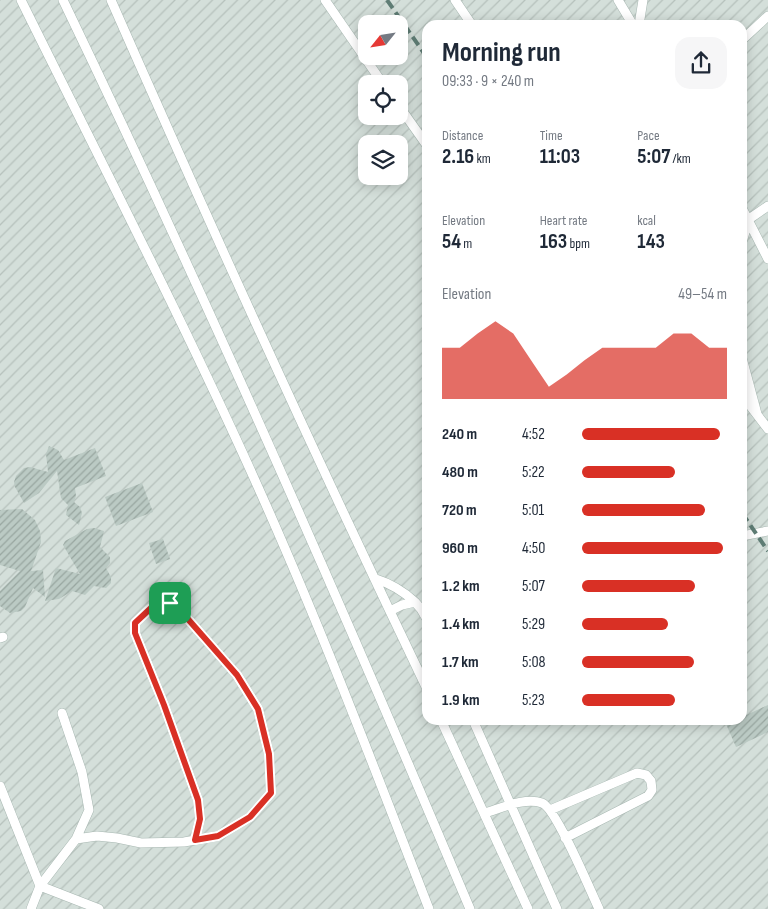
<!DOCTYPE html>
<meta charset="utf-8">
<style>
:root{--surface:#fff;--page:#f6f6f7;--text:#1f2937;--muted:#747a83;--accent:#d93025}
body{margin:0;font-family:"Sofia Sans Condensed",sans-serif;background:var(--page);color:var(--text);height:100vh;display:flex;flex-direction:column;font-size:19px;white-space:nowrap}
*{box-sizing:border-box;margin:0}
p{font-size:16px;color:var(--muted)}
.icon{flex:none;width:28px;height:28px;fill:none;stroke:currentColor;stroke-width:2;stroke-linecap:round;stroke-linejoin:round}
.map{position:relative;flex:1;overflow:hidden}
.sheet{position:absolute;left:422px;top:20px;width:325px;height:705px;display:flex;flex-direction:column;background:var(--surface);border-radius:15px;box-shadow:0 2px 12px #0003}
.sheet>*{flex:none}
.needle{width:32px;rotate:240deg}
.controls{position:absolute;left:358px;top:15px;display:grid;gap:10px}
.controls a{display:grid;place-items:center;width:50px;height:50px;border-radius:10px;background:var(--surface);box-shadow:0 2px 12px #0003;font-size:25px}
.pin{position:absolute;display:grid;place-items:center;width:42px;height:42px;color:#fff;margin:-21px;border-radius:10px;box-shadow:0 2px 8px #0006}
.round{display:grid;place-items:center;flex:none;width:52px;height:52px;border-radius:15px;background:var(--page)}
.headline{display:flex;align-items:center;justify-content:space-between;height:85px;padding:0 20px}
h1{font-size:28px;font-weight:700;line-height:38px}
.figures{display:grid;grid-template-columns:repeat(3,1fr);gap:8px;height:85px;padding:5px 20px}
.figures div{display:grid;align-content:center}
.figures b{font-size:21px;font-weight:700}
.figures small{font-size:14px;font-weight:400}
.figures p{font-size:14px}
.chart{height:140px;padding:10px 20px}
.chart p{display:flex;justify-content:space-between}
.chart svg{width:100%;height:90px;margin-top:5px;fill:var(--accent);opacity:.7}
ul{padding:0 20px;list-style:none;font-size:16px}
li{display:grid;grid-template-columns:80px 60px 1fr;align-items:center;height:38px}
li i{height:12px;border-radius:6px;background:var(--accent)}
.map>svg:first-child{display:block}
.industrial{fill:url(#industrial-furrows);fill-rule:evenodd}
.building{fill:url(#building-hatch)}
.lines{fill:none;stroke-linecap:round;stroke-linejoin:round}
.lane-casing{stroke:#a8b8b2;stroke-width:10}
.lane{stroke:#fff;stroke-width:9}
.rail{stroke:#5f7d75;stroke-width:4;stroke-dasharray:10 5;stroke-linecap:butt}
.route-casing{stroke:#fff;stroke-width:10}
.route{stroke:#d93025;stroke-width:6}
</style>
<div class="map">
<svg width="768" height="909" viewBox="0 0 768 909">
<defs>
<pattern id="industrial-furrows" width="10" height="10" patternUnits="userSpaceOnUse" patternTransform="scale(1.25)"><rect width="10" height="10" fill="#d4dfda"/><path d="M-1 1l2-2M0 10L10 0M9 11l2-2" fill="none" stroke="#b6c1bc"/></pattern>
<pattern id="building-hatch" width="6" height="6" patternUnits="userSpaceOnUse" patternTransform="scale(1.25)"><rect width="6" height="6" fill="#bbcac4"/><path d="M-1 1l2-2M0 6l6-6M5 7l2-2" fill="none" stroke="#98a6a0"/></pattern>
</defs>
<rect width="100%" height="100%" fill="#e6efeb"/>
<path class="industrial" d="M 0,0 L 768,0 L 768,909 L 0,909 ZM 366,24 L 399,24 L 399,56 L 366,56 ZM 428,25 L 742,25 L 742,720 L 428,720 ZM 366,84 L 399,84 L 399,116 L 366,116 ZM 366,144 L 399,144 L 399,176 L 366,176 Z"/>
<path class="building" d="M 49,446 L 58,450 L 64,460 L 95,448 L 106,476 L 75,488 L 76,496 L 74,502 L 80,507 L 82,513 L 79,525 L 66,515 L 68,505 L 61,498 L 57,471 L 39,493 L 24,503 L 15,487 L 14,482 L 16,476 L 24,468 L 30,467 L 48,472 L 46,454 Z
M 142,483 L 153,512 L 116,526 L 105,497 Z
M 22,509 L 35,520 L 40,531 L 41,542 L 31,571 L 43,570 L 45,597 L 33,588 L 25,607 L 21,611 L 10,613 L 0,606 L 0,591 L 20,571 L 0,565 L 0,510 Z
M 94,528 L 104,531 L 100,547 L 110,557 L 110,563 L 106,568 L 111,577 L 111,583 L 106,588 L 94,586 L 85,595 L 72,591 L 59,599 L 45,601 L 56,568 L 80,574 L 63,545 L 65,541 L 87,529 Z
M 163,539 L 170,559 L 156,564 L 149,543 Z
M 768,705 L 768,732 L 736,747 L 726,724 L 735,720 L 742,720 L 742,717 Z"/>
<g class="lines">
<defs>
<path id="lane" d="M 21,0 C 101,162 184,322 258,487 C 320,625 374,767 429,909
M 63,0 C 207,299 341,603 470,909
M 111,0 C 213,232 318,462 428,691
M 325,0 L 383,84
M 455,0 L 472,25
M 618,0 L 633,25
M 639,25 L 643,0
M 742,40 L 768,16
M 399,106 L 428,147
M 742,208 L 768,259
M 742,242 L 749,219 L 768,206
M 742,358 L 757,414
M 742,395 L 768,429
M 742,536 L 768,531
M 376,579 C 392,584 403,591 415,602
M 390,611 L 402,605 L 415,602 L 421,609 L 428,621
M 0,638 L 3,637
M 62,713 L 82,772 L 89,810 L 76,839 L 40,886 L 99,909
M 441,720 L 528,909
M 473,720 L 557,909
M 0,786 L 40,886 L 31,909
M 550,810 L 637,773 L 646,775 L 651,781 L 652,790 L 648,796 L 565,838
M 485,813 C 502,808 525,797 542,803 C 556,808 591,892 599,909
M 76,839 L 97,836 L 117,838 L 141,843 L 184,842 L 218,836 L 250,817 L 271,793 L 269,754 L 258,709 L 237,675 L 187,618 L 170,603 L 151,608 L 135,623 L 135,633 L 164,705 L 198,800 L 200,819 L 195,840"/>
</defs>
<use href="#lane" class="lane-casing"/>
<use href="#lane" class="lane"/>
<path class="rail" d="M 387,0 L 428,59
M 742,513 L 768,551"/>
</g>
<g class="lines">
<defs>
<path id="route" d="M 170,603 L 187,618 L 237,675 L 258,709 L 269,754 L 271,793 L 250,817 L 218,836 L 195,840 L 200,819 L 198,800 L 164,705 L 135,633 L 135,623 L 151,608 Z"/>
</defs>
<use href="#route" class="route-casing"/>
<use href="#route" class="route"/>
</g>
</svg>
<div class="controls">
<a><svg class="needle" viewBox="-14 -14 28 28"><path d="M0-13l5 13h-10z" fill="#e53935"/><path d="M0 13l5-13h-10z" fill="#747a83"/></svg></a>
<a><svg class="icon" aria-label="locate" viewBox="0 0 24 24"><circle cx="12" cy="12" r="6"/><path d="M12 2v4M12 18v4M2 12h4M18 12h4"/></svg></a>
<a><svg class="icon" aria-label="layers" viewBox="0 0 24 24"><path d="M12 4l9 5-9 5-9-5zM3 14l9 5 9-5"/></svg></a>
</div>
<div class="pin" style="left:170px;top:603px;background:#1e9e55"><svg class="icon" aria-label="arrive" viewBox="0 0 24 24"><path d="M6 21V4h12l-3 4 3 4H6"/></svg></div>
<section class="sheet">
<div class="headline"><div><h1>Morning run</h1><p>09:33 · 9 × 240 m</p></div><a class="round"><svg class="icon" aria-label="share" viewBox="0 0 24 24"><path d="M12 15V3M7 8l5-5 5 5M5 13v7h14v-7"/></svg></a></div>
<div class="figures">
<div><p>Distance</p><b>2.16<small> km</small></b></div>
<div><p>Time</p><b>11:03</b></div>
<div><p>Pace</p><b>5:07<small> /km</small></b></div>
</div>
<div class="figures">
<div><p>Elevation</p><b>54<small> m</small></b></div>
<div><p>Heart rate</p><b>163<small> bpm</small></b></div>
<div><p>kcal</p><b>143</b></div>
</div>
<div class="chart"><p><span>Elevation</span>49–54 m</p>
<svg viewBox="0 0 160 44" preserveAspectRatio="none"><path d="M0 44V19L10 19L20 12L30 6L40 12L50 25L60 38L70 32L80 25L90 19L100 19L110 19L120 19L130 12L140 12L150 19L160 19V44z"/></svg>
</div>
<ul>
<li><b>240 m</b>4:52<i style="width:95%"></i></li>
<li><b>480 m</b>5:22<i style="width:64%"></i></li>
<li><b>720 m</b>5:01<i style="width:85%"></i></li>
<li><b>960 m</b>4:50<i style="width:97%"></i></li>
<li><b>1.2 km</b>5:07<i style="width:78%"></i></li>
<li><b>1.4 km</b>5:29<i style="width:59%"></i></li>
<li><b>1.7 km</b>5:08<i style="width:77%"></i></li>
<li><b>1.9 km</b>5:23<i style="width:64%"></i></li>
</ul>
</section>
</div>
